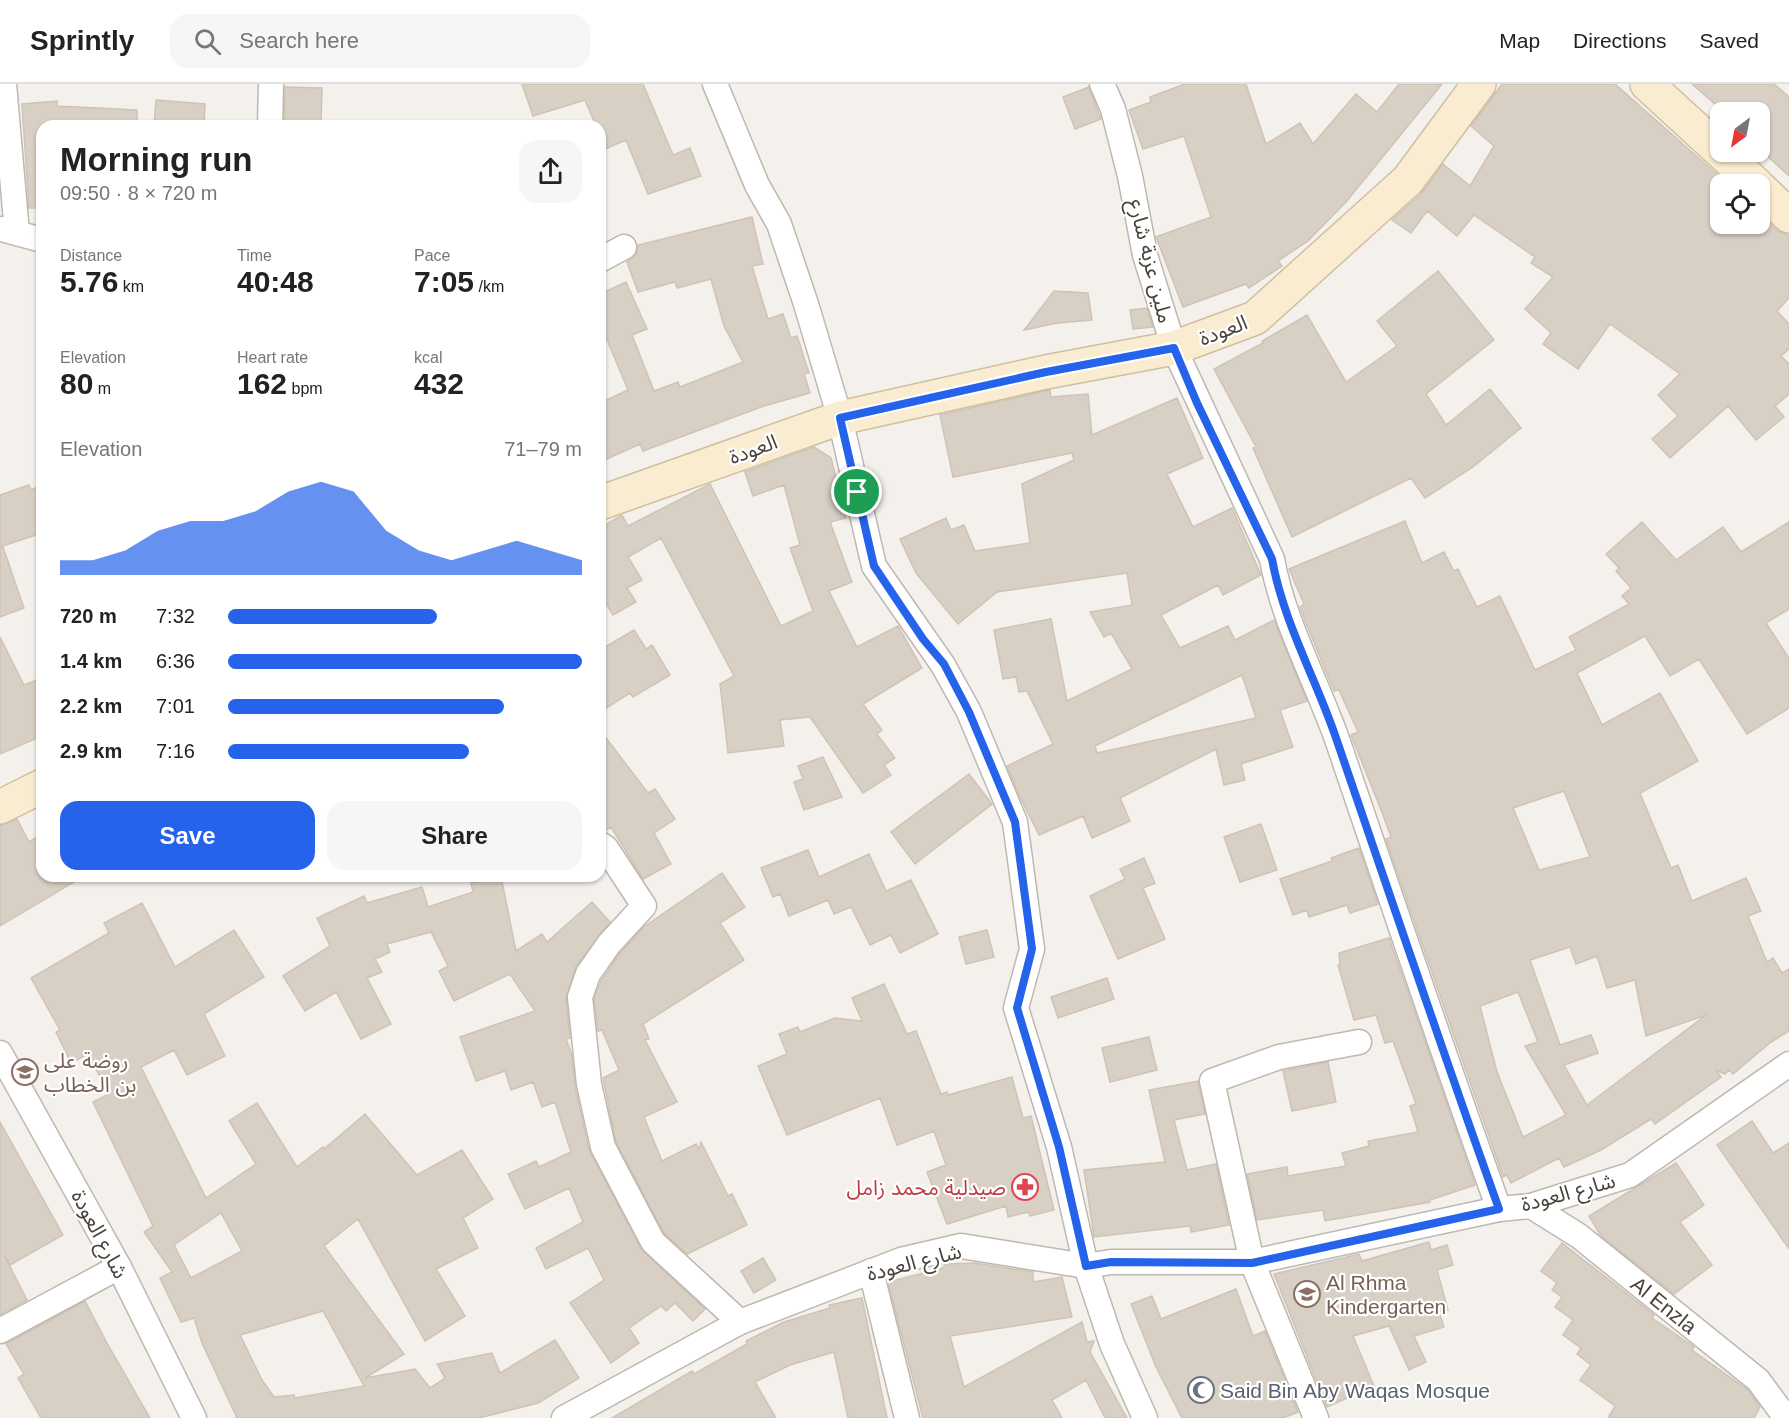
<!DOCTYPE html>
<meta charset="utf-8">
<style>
:root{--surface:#fff;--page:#f6f6f6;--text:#222;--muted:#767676;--line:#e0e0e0;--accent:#2563eb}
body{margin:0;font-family:Helvetica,"Noto Sans Arabic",sans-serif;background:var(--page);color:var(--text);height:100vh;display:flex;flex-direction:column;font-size:22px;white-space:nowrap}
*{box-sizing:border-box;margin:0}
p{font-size:20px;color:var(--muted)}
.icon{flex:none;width:33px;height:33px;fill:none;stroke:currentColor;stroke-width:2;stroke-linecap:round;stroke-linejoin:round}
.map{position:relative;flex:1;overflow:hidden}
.panel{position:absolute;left:36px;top:36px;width:570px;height:762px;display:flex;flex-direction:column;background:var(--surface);border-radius:18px;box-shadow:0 2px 4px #0004}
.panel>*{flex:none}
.needle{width:39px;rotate:212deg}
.buttons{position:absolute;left:1710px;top:18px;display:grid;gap:12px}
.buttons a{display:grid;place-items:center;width:60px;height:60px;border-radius:12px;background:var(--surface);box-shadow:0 2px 4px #0004;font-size:30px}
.pin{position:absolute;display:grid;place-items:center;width:51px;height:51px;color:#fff;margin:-26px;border:3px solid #fff;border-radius:50%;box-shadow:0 2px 6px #0007}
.round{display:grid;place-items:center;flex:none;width:63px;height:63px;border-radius:18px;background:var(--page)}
.overview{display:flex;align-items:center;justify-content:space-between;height:102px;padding:0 24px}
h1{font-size:33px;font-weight:700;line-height:45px}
.figures{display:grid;grid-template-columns:repeat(3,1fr);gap:9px;height:102px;padding:6px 24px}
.figures div{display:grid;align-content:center}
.figures b{font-size:30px;font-weight:700}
.figures small{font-size:16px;font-weight:400}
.figures p{font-size:16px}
.chart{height:168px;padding:12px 24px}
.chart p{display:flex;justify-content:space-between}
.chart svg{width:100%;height:108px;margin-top:6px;fill:var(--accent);opacity:.7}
.cta{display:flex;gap:12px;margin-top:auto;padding:12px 24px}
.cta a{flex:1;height:69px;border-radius:18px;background:var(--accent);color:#fff;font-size:24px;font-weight:700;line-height:69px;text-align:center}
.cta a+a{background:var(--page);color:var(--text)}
ul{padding:0 24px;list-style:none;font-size:20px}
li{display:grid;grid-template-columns:96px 72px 1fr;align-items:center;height:45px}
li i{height:15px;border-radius:8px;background:var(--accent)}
header{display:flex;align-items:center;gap:36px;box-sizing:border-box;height:84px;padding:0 30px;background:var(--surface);border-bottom:2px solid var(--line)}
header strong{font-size:28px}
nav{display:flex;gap:33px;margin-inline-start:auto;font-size:21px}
.search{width:420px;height:54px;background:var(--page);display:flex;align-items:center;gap:15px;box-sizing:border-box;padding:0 21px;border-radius:18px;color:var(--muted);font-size:22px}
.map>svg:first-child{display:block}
.building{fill:#d8cfc5;stroke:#cfc3b6;stroke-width:1.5;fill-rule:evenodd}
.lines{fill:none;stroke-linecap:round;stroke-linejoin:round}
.minor-casing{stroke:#bfb8af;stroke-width:27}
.secondary-casing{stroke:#cfbfa0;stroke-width:36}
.minor{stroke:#fff;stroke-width:24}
.secondary{stroke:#faecd1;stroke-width:33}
.route-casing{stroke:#fff;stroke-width:12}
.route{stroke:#2563eb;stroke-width:8}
.labels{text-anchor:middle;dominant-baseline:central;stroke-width:4.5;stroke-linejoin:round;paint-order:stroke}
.street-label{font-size:21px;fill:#48423a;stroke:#fff}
.education-label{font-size:21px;fill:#785e54;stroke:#fff;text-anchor:start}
.health-label{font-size:21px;fill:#be3a42;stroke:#fff;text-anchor:end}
.worship-label{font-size:21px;fill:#5b616d;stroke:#fff;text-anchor:start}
</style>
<header>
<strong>Sprintly</strong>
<div class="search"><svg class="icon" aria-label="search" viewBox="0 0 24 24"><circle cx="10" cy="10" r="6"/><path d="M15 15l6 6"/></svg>Search here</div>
<nav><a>Map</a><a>Directions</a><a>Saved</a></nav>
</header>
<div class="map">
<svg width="1789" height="1334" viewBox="0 0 1789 1334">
<rect width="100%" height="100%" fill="#f4f1ec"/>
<path class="building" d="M 522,0 L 643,0 L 673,71 L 690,64 L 701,92 L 648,110 L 626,56 L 605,65 L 600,52 L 600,42 L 596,42 L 585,16 L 533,32 Z
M 1185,0 L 1246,0 L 1266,60 L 1300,39 L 1313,60 L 1356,10 L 1377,28 L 1399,0 L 1442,0 L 1346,118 L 1308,157 L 1278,177 L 1282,182 L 1249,204 L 1246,200 L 1183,223 L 1156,153 L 1211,133 L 1184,52 L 1143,65 L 1129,26 L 1151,18 L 1150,13 Z
M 1502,0 L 1615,0 L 1728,100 L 1720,100 L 1720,140 L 1760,140 L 1760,130 L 1776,146 L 1789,152 L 1789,214 L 1777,227 L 1789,240 L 1789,265 L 1781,272 L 1789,280 L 1789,310 L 1775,322 L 1784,333 L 1756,356 L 1728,322 L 1670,374 L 1652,355 L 1678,332 L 1658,311 L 1680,290 L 1610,240 L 1578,285 L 1543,260 L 1551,249 L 1525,225 L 1553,193 L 1531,179 L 1535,173 L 1474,131 L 1457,152 L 1427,127 L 1411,149 L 1392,136 L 1421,110 L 1443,80 L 1470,102 L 1494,62 L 1471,42 Z
M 1692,0 L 1774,0 L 1789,13 L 1789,92 L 1760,65 L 1760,28 L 1724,28 Z
M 285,3 L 322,4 L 321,42 L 284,42 Z
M 1089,3 L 1101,35 L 1075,45 L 1063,13 Z
M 156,16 L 205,20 L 204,42 L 154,42 Z
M 57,17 L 57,22 L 137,26 L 137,42 L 42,42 L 42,124 L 29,124 L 22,20 Z
M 752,133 L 763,180 L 752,182 L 768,235 L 783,230 L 791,254 L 797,252 L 809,289 L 804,290 L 810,309 L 764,322 L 643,367 L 640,360 L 600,378 L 600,319 L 628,306 L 600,239 L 600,210 L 626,198 L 647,245 L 632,251 L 654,307 L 678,298 L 680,303 L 743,278 L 724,242 L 711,195 L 677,204 L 675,198 L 638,208 L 627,178 L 636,171 L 638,161 Z
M 1438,187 L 1494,256 L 1426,310 L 1446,341 L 1490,305 L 1521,344 L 1473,383 L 1425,414 L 1411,394 L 1292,453 L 1253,364 L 1256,363 L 1214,285 L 1263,259 L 1262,257 L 1307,231 L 1346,298 L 1397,262 L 1377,237 Z
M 1054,207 L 1088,209 L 1092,236 L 1057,239 L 1024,246 Z
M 1147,224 L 1153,243 L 1133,245 L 1130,226 Z
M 1050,306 L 1051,313 L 1088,310 L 1092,351 L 1177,314 L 1203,374 L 1167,390 L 1171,398 L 1193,443 L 1232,424 L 1261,491 L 1223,511 L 1218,501 L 1161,531 L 1180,564 L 1228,542 L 1235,556 L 1274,536 L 1307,617 L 1280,626 L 1293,663 L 1241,680 L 1245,696 L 1224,701 L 1216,665 L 1120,714 L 1130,737 L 1092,754 L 1083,732 L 1039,751 L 1019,711 L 1007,682 L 1053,660 L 1027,607 L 1019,608 L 1016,593 L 1003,595 L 994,546 L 1051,535 L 1067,617 L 1132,585 L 1111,549 L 1104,553 L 1090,528 L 1132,521 L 1127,489 L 997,508 L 958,540 L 916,489 L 900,455 L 946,434 L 951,446 L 964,441 L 975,467 L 1030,459 L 1022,400 L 1074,376 L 1072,369 L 953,393 L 940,331 ZM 1242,591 L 1256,634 L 1097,669 L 1095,662 Z
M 814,363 L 831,374 L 846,434 L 830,438 L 852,498 L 829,507 L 857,563 L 898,542 L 922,584 L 863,620 L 882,646 L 877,650 L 895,674 L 884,681 L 891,691 L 863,709 L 810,633 L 780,636 L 784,662 L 728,669 L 720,600 L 734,592 L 661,454 L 628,473 L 642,496 L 627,504 L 636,518 L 613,531 L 600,509 L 600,444 L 622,431 L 628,442 L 710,400 L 781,542 L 813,527 L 790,464 L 800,461 L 784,401 L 753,412 L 745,388 Z
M 29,401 L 31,406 L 42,401 L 42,449 L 0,463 L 0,411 Z
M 1405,437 L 1422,479 L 1444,468 L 1454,487 L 1458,485 L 1477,523 L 1500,512 L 1535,586 L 1576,566 L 1569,553 L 1629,520 L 1622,512 L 1631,504 L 1616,487 L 1619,484 L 1606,470 L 1642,438 L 1676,476 L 1723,443 L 1741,468 L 1789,438 L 1789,525 L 1766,539 L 1789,574 L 1789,624 L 1747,650 L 1699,575 L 1670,592 L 1645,552 L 1577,589 L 1602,641 L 1660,609 L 1698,677 L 1640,709 L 1671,784 L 1678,781 L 1692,817 L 1746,794 L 1761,827 L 1748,832 L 1767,878 L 1773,874 L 1782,889 L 1789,885 L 1789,947 L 1771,958 L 1733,990 L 1729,986 L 1725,990 L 1716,986 L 1721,993 L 1655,1040 L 1651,1035 L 1601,1066 L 1564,1083 L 1559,1074 L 1511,1099 L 1507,1091 L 1503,1093 L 1417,845 L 1386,755 L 1391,753 L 1383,731 L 1351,651 L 1358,648 L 1339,606 L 1334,607 L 1306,539 L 1300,523 L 1304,520 L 1289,485 ZM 1564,707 L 1590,773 L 1539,786 L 1513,724 ZM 1570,863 L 1576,880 L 1597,872 L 1607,904 L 1635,896 L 1646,952 L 1706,931 L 1587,1021 L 1564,981 L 1598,969 L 1591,951 L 1560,961 L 1530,876 ZM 1518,908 L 1538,958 L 1525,962 L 1566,1031 L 1523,1053 L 1497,988 L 1480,922 Z
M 3,463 L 24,524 L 0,533 L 0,464 Z
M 634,546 L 646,565 L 652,561 L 670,591 L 633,613 L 630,609 L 600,628 L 600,566 Z
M 0,553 L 24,601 L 42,594 L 42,652 L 0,670 Z
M 600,646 L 648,709 L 655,705 L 675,735 L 654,749 L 671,780 L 643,795 L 611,743 L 605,747 L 600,746 Z
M 823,673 L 842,713 L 804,726 L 794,698 L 803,695 L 798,682 Z
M 969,690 L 992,720 L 915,780 L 891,748 Z
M 17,735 L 29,758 L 42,750 L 42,792 L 84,792 L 0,842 L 0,742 Z
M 1261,740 L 1277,786 L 1240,798 L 1224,753 Z
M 1359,764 L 1378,820 L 1350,829 L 1347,821 L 1309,833 L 1307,826 L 1293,831 L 1280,795 L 1332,777 L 1331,774 Z
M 808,766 L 819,793 L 869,770 L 886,807 L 911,796 L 938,850 L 900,869 L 891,851 L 870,861 L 851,823 L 834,830 L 828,816 L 789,832 L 780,810 L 773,813 L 761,784 Z
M 1144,774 L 1155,799 L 1143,804 L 1165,855 L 1118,875 L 1090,812 L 1125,795 L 1120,785 Z
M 722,789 L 745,823 L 720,839 L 744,876 L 643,940 L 649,955 L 645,956 L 677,1018 L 644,1033 L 662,1077 L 696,1060 L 699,1065 L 701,1058 L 728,1112 L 732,1110 L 747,1141 L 687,1170 L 664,1149 L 616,1058 L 603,994 L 619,986 L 602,946 L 598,947 L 594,915 L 601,897 L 620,869 L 645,842 Z
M 495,792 L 501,792 L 516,867 L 542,850 L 547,858 L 592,818 L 610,838 L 576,882 L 566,914 L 570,954 L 566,955 L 572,971 L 575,1003 L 589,1066 L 641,1165 L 705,1225 L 693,1237 L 675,1219 L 666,1227 L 661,1222 L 629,1244 L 639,1259 L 611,1279 L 570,1219 L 604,1196 L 588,1164 L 546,1185 L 536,1164 L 583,1138 L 569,1104 L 525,1125 L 508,1090 L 536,1077 L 539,1083 L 571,1068 L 555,1018 L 542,1023 L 533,998 L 511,1006 L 505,987 L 476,997 L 460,953 L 535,927 L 510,890 L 454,917 L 439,887 L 448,882 L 431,848 L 387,860 L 390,868 L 375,875 L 382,888 L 367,894 L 391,940 L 361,955 L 336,908 L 305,927 L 283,892 L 330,862 L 317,834 L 364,812 L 367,819 L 422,803 L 428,823 L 473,808 L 471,799 Z
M 142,819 L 175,883 L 234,846 L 264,893 L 204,930 L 225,972 L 187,991 L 174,966 L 141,983 L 206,1114 L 256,1080 L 229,1037 L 257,1019 L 297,1083 L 323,1063 L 324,1065 L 365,1030 L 417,1091 L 462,1066 L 493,1115 L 463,1134 L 478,1164 L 436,1185 L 465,1232 L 425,1257 L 358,1135 L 324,1162 L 404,1270 L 365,1294 L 415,1285 L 430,1304 L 445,1294 L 437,1280 L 492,1269 L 500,1289 L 555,1256 L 579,1294 L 538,1319 L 479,1334 L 237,1334 L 202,1259 L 194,1234 L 181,1238 L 160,1194 L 172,1188 L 144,1148 L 153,1142 L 93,1018 L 109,1010 L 88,970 L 71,979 L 56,948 L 60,946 L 31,894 L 109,849 L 104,839 ZM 221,1129 L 242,1167 L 191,1194 L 174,1161 ZM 323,1227 L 364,1302 L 295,1314 L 294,1311 L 274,1313 L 262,1296 L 240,1251 Z
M 987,846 L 994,873 L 966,880 L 959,853 Z
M 1389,854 L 1475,1101 L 1430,1116 L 1430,1118 L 1325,1137 L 1323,1126 L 1257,1136 L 1247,1090 L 1287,1083 L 1288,1092 L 1346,1082 L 1342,1069 L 1369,1062 L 1368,1057 L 1418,1048 L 1410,1022 L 1416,1020 L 1393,957 L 1385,959 L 1376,931 L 1354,936 L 1338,881 L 1340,880 L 1339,869 Z
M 1107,894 L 1114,915 L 1058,934 L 1051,913 Z
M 884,900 L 907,950 L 916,947 L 941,1010 L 947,1008 L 948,1011 L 1012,993 L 1023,1034 L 1031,1032 L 1054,1126 L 1030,1132 L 1028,1128 L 1008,1133 L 1006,1122 L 947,1140 L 927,1088 L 946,1081 L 934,1047 L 897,1061 L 880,1014 L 787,1051 L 758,982 L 787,970 L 779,950 L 798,943 L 800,948 L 835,934 L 862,937 L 852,914 Z
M 1149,953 L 1157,986 L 1110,998 L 1102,964 Z
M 1328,978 L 1336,1018 L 1292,1027 L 1283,987 Z
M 1198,997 L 1205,1030 L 1174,1036 L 1187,1086 L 1216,1080 L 1229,1141 L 1191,1148 L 1190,1142 L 1094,1153 L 1084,1086 L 1165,1078 L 1149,1006 Z
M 1752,1037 L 1773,1069 L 1789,1059 L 1789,1165 L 1717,1061 Z
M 0,1038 L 63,1151 L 10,1181 L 4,1171 L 27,1216 L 0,1231 Z
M 1676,1079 L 1704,1121 L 1680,1138 L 1712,1181 L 1674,1210 L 1601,1152 L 1589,1132 Z
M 1429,1158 L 1431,1166 L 1447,1161 L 1453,1181 L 1437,1186 L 1448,1226 L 1439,1228 L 1444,1243 L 1414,1252 L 1426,1278 L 1409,1286 L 1389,1242 L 1353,1252 L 1374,1302 L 1327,1323 L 1274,1190 L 1359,1170 L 1362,1177 Z
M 1562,1159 L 1654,1231 L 1652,1234 L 1694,1263 L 1692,1266 L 1748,1306 L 1760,1323 L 1754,1334 L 1608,1334 L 1615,1322 L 1580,1296 L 1591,1281 L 1577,1270 L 1581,1264 L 1563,1251 L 1573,1236 L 1555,1223 L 1562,1213 L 1552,1206 L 1557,1199 L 1541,1187 Z
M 763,1174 L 776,1196 L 754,1209 L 741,1187 Z
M 975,1179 L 1033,1188 L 1033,1198 L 1062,1193 L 1072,1233 L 950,1252 L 964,1303 L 1082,1238 L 1087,1258 L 1094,1257 L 1090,1268 L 1127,1334 L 1105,1334 L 1086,1296 L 1052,1316 L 1062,1334 L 923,1334 L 888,1198 L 943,1184 L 945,1180 Z
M 1236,1205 L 1253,1252 L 1265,1247 L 1298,1328 L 1283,1334 L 1182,1334 L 1156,1283 L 1131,1220 L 1152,1212 L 1161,1235 Z
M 862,1214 L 887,1334 L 848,1334 L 834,1268 L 790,1281 L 755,1298 L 776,1334 L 612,1334 L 692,1287 L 694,1290 L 747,1260 L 746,1257 L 784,1238 L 830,1224 L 829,1221 Z
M 85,1217 L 107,1259 L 150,1334 L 41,1334 L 18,1294 L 24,1290 L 6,1260 Z"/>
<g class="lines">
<defs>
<g id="minor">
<path d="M 4,0 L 17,149"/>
<path d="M 715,0 L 757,101 L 779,140 L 806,220 L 840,334 L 874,482 L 943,581 L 969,628 L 1015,738 L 1032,865 L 1016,924 L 1059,1063 L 1086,1182 L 1112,1260 L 1145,1334"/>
<path d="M 1102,0 L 1113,25 L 1130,92 L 1145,171 L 1174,264 L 1272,475 C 1283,537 1317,598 1338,658 C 1391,814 1443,970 1499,1125"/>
<path d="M 270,42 L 271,0"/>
<path d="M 2,145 L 42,156"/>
<path d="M 600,176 L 624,163"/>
<path d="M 600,760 L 606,764 L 644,822 L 609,860 L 588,890 L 580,913 L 589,1000 L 603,1063 L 653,1158 L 740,1238"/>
<path d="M 0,969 L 119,1183 L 194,1334"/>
<path id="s1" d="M 1531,1122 L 1579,1152 L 1758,1296 L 1786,1334"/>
<path d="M 871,1187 L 907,1334"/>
<path d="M 0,1247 L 119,1183"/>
<path d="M 564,1334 L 740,1238 L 901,1176 L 961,1162 L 1086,1182 L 1111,1178 L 1252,1178 L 1499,1125 L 1531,1122 L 1630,1091 L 1789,980"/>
<path d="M 1316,1334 L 1252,1178 L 1212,997 L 1279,973 L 1359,958"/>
</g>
<path id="secondary" d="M 1647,0 L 1756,100
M 1760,104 L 1789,132
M 600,419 L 840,334 L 1046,288 L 1174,264 L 1255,234 L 1408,96 L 1479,0
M 0,723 L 42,702"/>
</defs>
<use href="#minor" class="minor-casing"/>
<use href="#secondary" class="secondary-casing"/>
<use href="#minor" class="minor"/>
<use href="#secondary" class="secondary"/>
</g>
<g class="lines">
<defs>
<path id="route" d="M 1174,264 L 1197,319 L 1272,475 C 1283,537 1316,595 1336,654 C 1390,811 1443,969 1499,1125 L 1252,1179 L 1111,1178 L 1086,1182 L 1059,1063 L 1017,924 L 1032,865 L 1015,738 L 969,628 L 944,580 L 923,555 L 874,482 L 840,334 L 1046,288 Z"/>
</defs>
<use href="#route" class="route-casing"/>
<use href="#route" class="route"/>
</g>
<defs>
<symbol id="school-ring" viewBox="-11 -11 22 22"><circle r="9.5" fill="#fff" stroke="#8d6e63" stroke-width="1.5"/><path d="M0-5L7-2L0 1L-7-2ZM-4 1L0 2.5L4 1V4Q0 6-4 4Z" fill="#8d6e63"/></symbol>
<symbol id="pharmacy-ring" viewBox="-11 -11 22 22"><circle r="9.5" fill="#fff" stroke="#e0444e" stroke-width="1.5"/><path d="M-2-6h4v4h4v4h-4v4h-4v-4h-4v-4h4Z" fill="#e0444e"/></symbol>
<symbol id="mosque-ring" viewBox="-11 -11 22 22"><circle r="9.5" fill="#fff" stroke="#6b7280" stroke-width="1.5"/><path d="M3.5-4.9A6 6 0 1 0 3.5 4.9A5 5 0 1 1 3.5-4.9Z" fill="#6b7280"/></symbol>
</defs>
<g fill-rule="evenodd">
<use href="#school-ring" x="10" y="973" width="30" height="30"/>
<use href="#pharmacy-ring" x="1010" y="1088" width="30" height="30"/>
<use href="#school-ring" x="1292" y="1195" width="30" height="30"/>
<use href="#mosque-ring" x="1186" y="1291" width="30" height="30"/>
</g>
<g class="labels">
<g class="street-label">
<text transform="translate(1151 177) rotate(76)">ملين عزبة شارع</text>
<text transform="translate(1223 246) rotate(-21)">العودة</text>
<text transform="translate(753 365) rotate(-20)">العودة</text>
<text transform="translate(1568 1108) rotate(-15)">شارع العودة</text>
<text transform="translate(100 1150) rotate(62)">شارع العودة</text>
<text transform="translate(914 1178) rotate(-14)">شارع العودة</text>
<text stroke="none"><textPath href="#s1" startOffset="166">Al Enzla</textPath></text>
</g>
<g class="education-label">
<text x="44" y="976">روضة على<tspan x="44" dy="24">بن الخطاب</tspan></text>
<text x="1326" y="1198">Al Rhma<tspan x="1326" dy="24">Kindergarten</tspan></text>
</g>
<g class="health-label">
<text x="1006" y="1103">صيدلية محمد زامل</text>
</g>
<g class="worship-label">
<text x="1220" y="1306">Said Bin Aby Waqas Mosque</text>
</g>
</g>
</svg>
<div class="buttons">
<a><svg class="needle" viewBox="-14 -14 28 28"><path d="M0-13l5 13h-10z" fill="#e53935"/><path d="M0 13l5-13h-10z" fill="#767676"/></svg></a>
<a><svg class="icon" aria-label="locate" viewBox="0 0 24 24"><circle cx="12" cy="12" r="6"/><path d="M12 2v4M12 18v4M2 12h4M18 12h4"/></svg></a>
</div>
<div class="pin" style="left:857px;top:408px;background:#1e9e55"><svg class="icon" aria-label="arrive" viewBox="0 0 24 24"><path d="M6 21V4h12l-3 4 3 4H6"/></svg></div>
<section class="panel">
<div class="overview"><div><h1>Morning run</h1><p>09:50 · 8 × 720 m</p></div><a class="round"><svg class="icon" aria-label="share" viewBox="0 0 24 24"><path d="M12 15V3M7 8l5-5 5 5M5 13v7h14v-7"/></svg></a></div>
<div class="figures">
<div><p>Distance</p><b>5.76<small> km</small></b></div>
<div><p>Time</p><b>40:48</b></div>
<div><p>Pace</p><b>7:05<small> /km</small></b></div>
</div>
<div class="figures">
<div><p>Elevation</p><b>80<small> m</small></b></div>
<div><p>Heart rate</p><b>162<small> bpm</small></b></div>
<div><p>kcal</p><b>432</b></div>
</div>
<div class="chart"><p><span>Elevation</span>71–79 m</p>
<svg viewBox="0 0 160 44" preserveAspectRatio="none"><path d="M0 44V38L10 38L20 34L30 26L40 22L50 22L60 18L70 10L80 6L90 10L100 26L110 34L120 38L130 34L140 30L150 34L160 38V44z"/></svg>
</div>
<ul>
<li><b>720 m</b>7:32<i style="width:59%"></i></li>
<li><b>1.4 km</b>6:36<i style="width:100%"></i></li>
<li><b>2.2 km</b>7:01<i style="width:78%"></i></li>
<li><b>2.9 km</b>7:16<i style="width:68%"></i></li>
</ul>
<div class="cta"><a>Save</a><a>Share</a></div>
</section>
</div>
